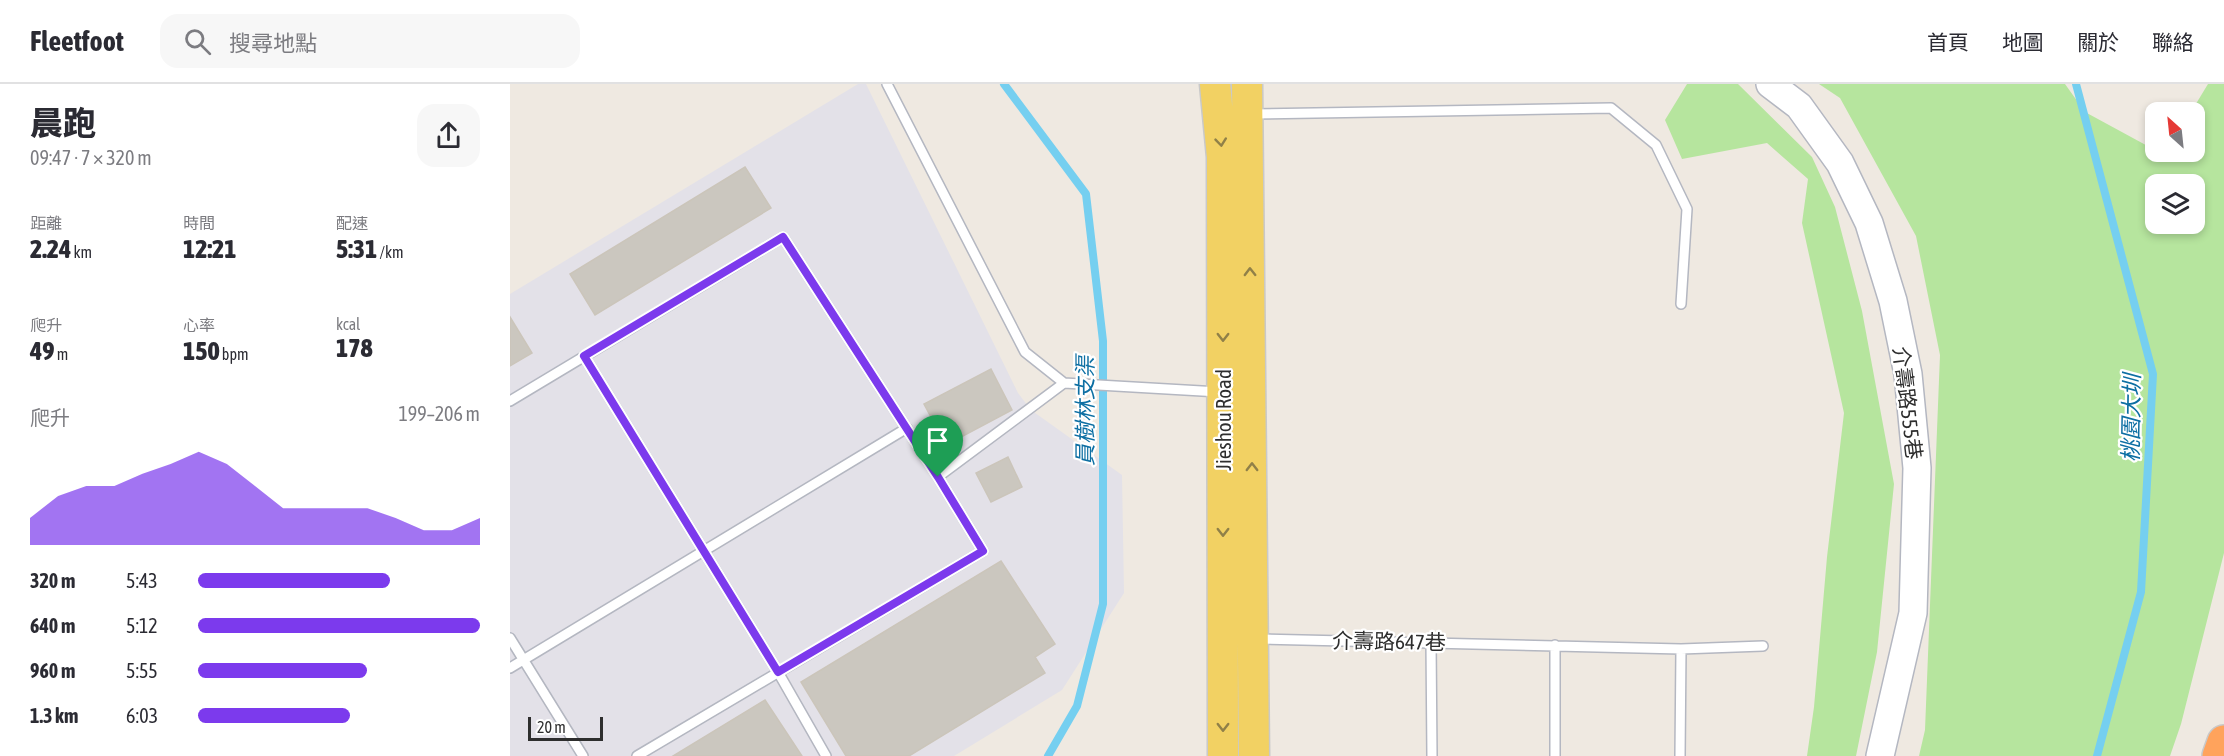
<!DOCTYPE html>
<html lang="zh-TW">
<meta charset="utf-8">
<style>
:root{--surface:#fff;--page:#f7f7f7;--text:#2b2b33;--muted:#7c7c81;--line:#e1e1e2;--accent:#7c3aed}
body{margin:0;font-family:"Asap Condensed","Noto Sans TC",sans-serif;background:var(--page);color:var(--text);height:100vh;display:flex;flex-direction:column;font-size:22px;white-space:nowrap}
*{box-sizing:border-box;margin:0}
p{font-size:20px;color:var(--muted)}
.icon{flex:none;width:33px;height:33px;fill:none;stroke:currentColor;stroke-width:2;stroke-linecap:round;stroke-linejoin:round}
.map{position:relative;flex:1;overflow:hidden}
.details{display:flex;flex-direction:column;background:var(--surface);width:510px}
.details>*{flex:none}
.needle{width:39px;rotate:333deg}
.controls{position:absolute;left:1635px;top:18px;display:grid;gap:12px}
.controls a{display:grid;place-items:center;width:60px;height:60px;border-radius:12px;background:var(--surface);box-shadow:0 3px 9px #0003;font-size:30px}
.scale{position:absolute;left:18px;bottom:15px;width:75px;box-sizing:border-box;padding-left:6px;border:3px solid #2e2e2e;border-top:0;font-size:16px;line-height:21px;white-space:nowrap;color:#2e2e2e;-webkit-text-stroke:4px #fff;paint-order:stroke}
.pin{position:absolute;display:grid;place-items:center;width:51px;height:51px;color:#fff;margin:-62px -26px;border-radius:50% 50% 50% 0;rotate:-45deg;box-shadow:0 0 6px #0007}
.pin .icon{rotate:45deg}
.round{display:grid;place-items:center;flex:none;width:63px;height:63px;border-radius:18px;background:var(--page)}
.headline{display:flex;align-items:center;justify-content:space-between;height:102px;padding:0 30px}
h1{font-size:33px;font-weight:800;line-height:45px}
.stats{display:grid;grid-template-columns:repeat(3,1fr);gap:9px;height:102px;padding:6px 30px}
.stats div{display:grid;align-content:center}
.stats b{font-size:26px;font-weight:800}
.stats small{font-size:16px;font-weight:400}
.stats p{font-size:16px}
.chart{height:168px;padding:12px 30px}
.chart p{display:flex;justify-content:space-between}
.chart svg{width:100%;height:108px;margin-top:6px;fill:var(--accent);opacity:.7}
ul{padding:0 30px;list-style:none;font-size:20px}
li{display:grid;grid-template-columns:96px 72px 1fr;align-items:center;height:45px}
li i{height:15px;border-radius:8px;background:var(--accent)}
header{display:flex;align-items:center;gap:36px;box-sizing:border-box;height:84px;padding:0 30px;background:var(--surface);border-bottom:2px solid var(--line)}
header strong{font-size:28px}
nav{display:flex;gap:33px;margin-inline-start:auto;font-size:21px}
.search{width:420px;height:54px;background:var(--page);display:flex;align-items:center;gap:15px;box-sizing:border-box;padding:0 21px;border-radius:18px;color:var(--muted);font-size:22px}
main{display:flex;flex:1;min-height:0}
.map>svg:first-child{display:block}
.industrial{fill:#e3e1e8}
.green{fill:#b6e59e;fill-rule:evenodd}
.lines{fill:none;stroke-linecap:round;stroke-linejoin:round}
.stream{stroke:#75cff0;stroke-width:8}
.building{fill:#cbc7bf;stroke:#cbc5ba;stroke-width:1.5}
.lane-casing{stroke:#b4b7c1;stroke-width:12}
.secondary-casing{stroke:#b4b7c1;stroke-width:30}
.primary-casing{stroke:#c9c9c9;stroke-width:33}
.highway-casing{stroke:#c9c9c9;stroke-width:36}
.lane{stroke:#fff;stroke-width:9}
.secondary{stroke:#fff;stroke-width:27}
.primary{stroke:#f2d163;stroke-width:30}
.highway{stroke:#ffa35c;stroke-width:33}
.oneway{stroke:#908048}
.route-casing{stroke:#fff;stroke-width:12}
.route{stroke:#7c3aed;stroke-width:8}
.labels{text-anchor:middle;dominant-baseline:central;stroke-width:4.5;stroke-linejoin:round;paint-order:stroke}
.street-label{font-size:21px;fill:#2e2e2e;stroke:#fff}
.water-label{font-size:22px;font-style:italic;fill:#0d6fa3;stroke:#fff}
</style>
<header>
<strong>Fleetfoot</strong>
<div class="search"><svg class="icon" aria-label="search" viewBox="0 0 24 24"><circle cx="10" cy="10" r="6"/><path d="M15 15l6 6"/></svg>搜尋地點</div>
<nav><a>首頁</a><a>地圖</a><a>關於</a><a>聯絡</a></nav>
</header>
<main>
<section class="details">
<div class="headline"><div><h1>晨跑</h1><p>09:47 · 7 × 320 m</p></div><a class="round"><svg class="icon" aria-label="share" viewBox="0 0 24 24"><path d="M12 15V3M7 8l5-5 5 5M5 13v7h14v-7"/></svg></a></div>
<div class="stats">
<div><p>距離</p><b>2.24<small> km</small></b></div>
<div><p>時間</p><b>12:21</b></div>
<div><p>配速</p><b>5:31<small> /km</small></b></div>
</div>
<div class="stats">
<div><p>爬升</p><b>49<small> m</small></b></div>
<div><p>心率</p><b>150<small> bpm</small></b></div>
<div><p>kcal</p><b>178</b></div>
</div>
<div class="chart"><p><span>爬升</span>199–206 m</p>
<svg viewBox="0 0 160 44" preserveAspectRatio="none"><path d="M0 44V33L10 24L20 20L30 20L40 15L50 11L60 6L70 11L80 20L90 29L100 29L110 29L120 29L130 33L140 38L150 38L160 33V44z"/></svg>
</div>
<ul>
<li><b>320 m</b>5:43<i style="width:68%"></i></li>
<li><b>640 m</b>5:12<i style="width:100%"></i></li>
<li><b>960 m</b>5:55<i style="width:60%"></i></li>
<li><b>1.3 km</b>6:03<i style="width:54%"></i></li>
</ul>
</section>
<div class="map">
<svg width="1714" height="672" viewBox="0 0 1714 672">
<rect width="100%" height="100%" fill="#efe9e1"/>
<path class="industrial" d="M 348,0 L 356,0 L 508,309 L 521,326 L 612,391 L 614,509 L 552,606 L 444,672 L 0,672 L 0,210 Z"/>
<path class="green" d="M 1177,0 L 1228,0 L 1302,73 L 1325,123 L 1352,227 L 1384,400 L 1367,568 L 1346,672 L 1297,672 L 1304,623 L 1317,473 L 1334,329 L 1292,139 L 1298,95 L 1257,59 L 1172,75 L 1155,36 Z
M 1309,0 L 1555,0 L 1575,28 L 1656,72 L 1659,68 L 1684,68 L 1684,28 L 1681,28 L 1698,0 L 1714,0 L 1714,469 L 1671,640 L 1660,672 L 1409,672 L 1415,646 L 1430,271 L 1406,152 L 1330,14 ZM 1646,100 L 1684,100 L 1684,140 L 1646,140 Z"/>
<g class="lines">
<path class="stream" d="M 494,0 L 576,110 L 593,257 L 593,520 L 567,622 L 538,672
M 1566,0 L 1643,290 L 1631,508 L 1587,672"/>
</g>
<path class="building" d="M 235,83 L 261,124 L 85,231 L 60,190 Z
M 0,233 L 22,269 L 0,282 Z
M 481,285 L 502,326 L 436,361 L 414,320 Z
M 498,373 L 512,403 L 481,418 L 466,389 Z
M 491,477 L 545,560 L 525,573 L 535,589 L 399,672 L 336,672 L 291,598 Z
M 255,616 L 292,672 L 163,672 Z"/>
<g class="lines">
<defs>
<path id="lane" d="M 377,0 L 515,268 L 554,299 L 709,308
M 741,30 L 1101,24 L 1146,61 L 1177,125 L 1171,220
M 74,272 L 268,588 L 316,672
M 0,317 L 273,153 L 428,393 L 554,299
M 0,554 L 73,672
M 748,555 L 1171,565 L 1170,672
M 921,558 L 922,672
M 1171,565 L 1253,562
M 0,584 L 397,344
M 127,672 L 473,467 L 428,393
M 1045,672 L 1045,561"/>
<path id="secondary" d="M 1260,0 L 1289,22 L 1330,79 L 1359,139 L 1383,217 L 1398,290 L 1407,384 L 1403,529 L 1370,672"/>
<path id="primary" d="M 705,0 L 712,73 L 713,672
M 737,0 L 744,672"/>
<path id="highway" d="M 1709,672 L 1714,658"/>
</defs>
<use href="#lane" class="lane-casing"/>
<use href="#secondary" class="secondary-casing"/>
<use href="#primary" class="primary-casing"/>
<use href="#highway" class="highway-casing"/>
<use href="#lane" class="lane"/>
<use href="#secondary" class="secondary"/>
<use href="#primary" class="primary"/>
<use href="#highway" class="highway"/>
</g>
<defs><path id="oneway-chevron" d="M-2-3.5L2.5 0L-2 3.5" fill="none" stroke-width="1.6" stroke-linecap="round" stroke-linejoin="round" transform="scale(1.5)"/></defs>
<g class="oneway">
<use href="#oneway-chevron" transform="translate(711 58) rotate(84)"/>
<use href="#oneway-chevron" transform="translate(740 188) rotate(-91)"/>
<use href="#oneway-chevron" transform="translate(713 253) rotate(90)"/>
<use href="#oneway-chevron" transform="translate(742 383) rotate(-90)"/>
<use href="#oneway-chevron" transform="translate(713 448) rotate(90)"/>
<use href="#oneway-chevron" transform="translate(713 643) rotate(90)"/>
</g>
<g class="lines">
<defs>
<path id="route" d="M 273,153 L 428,393 L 473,467 L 268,588 L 74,272 Z"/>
</defs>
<use href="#route" class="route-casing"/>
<use href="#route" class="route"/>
</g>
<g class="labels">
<g class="street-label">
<text transform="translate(1398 319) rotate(83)">介壽路555巷</text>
<text transform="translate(713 336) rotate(-90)">Jieshou Road</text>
<text transform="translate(879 557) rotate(1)">介壽路647巷</text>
</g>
<g class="water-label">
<text transform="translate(575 327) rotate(-90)">員樹林支渠</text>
<text transform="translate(1621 334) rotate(-89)">桃園大圳</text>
</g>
</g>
</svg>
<div class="controls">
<a><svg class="needle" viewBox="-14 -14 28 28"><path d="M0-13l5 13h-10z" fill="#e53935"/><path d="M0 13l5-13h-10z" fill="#7c7c81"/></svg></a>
<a><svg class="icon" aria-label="layers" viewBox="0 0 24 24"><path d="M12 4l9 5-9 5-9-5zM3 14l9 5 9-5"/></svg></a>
</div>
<div class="scale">20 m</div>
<div class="pin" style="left:428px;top:393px;background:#1e9e55"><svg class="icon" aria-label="arrive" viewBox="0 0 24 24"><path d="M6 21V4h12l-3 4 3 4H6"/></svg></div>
</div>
</main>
